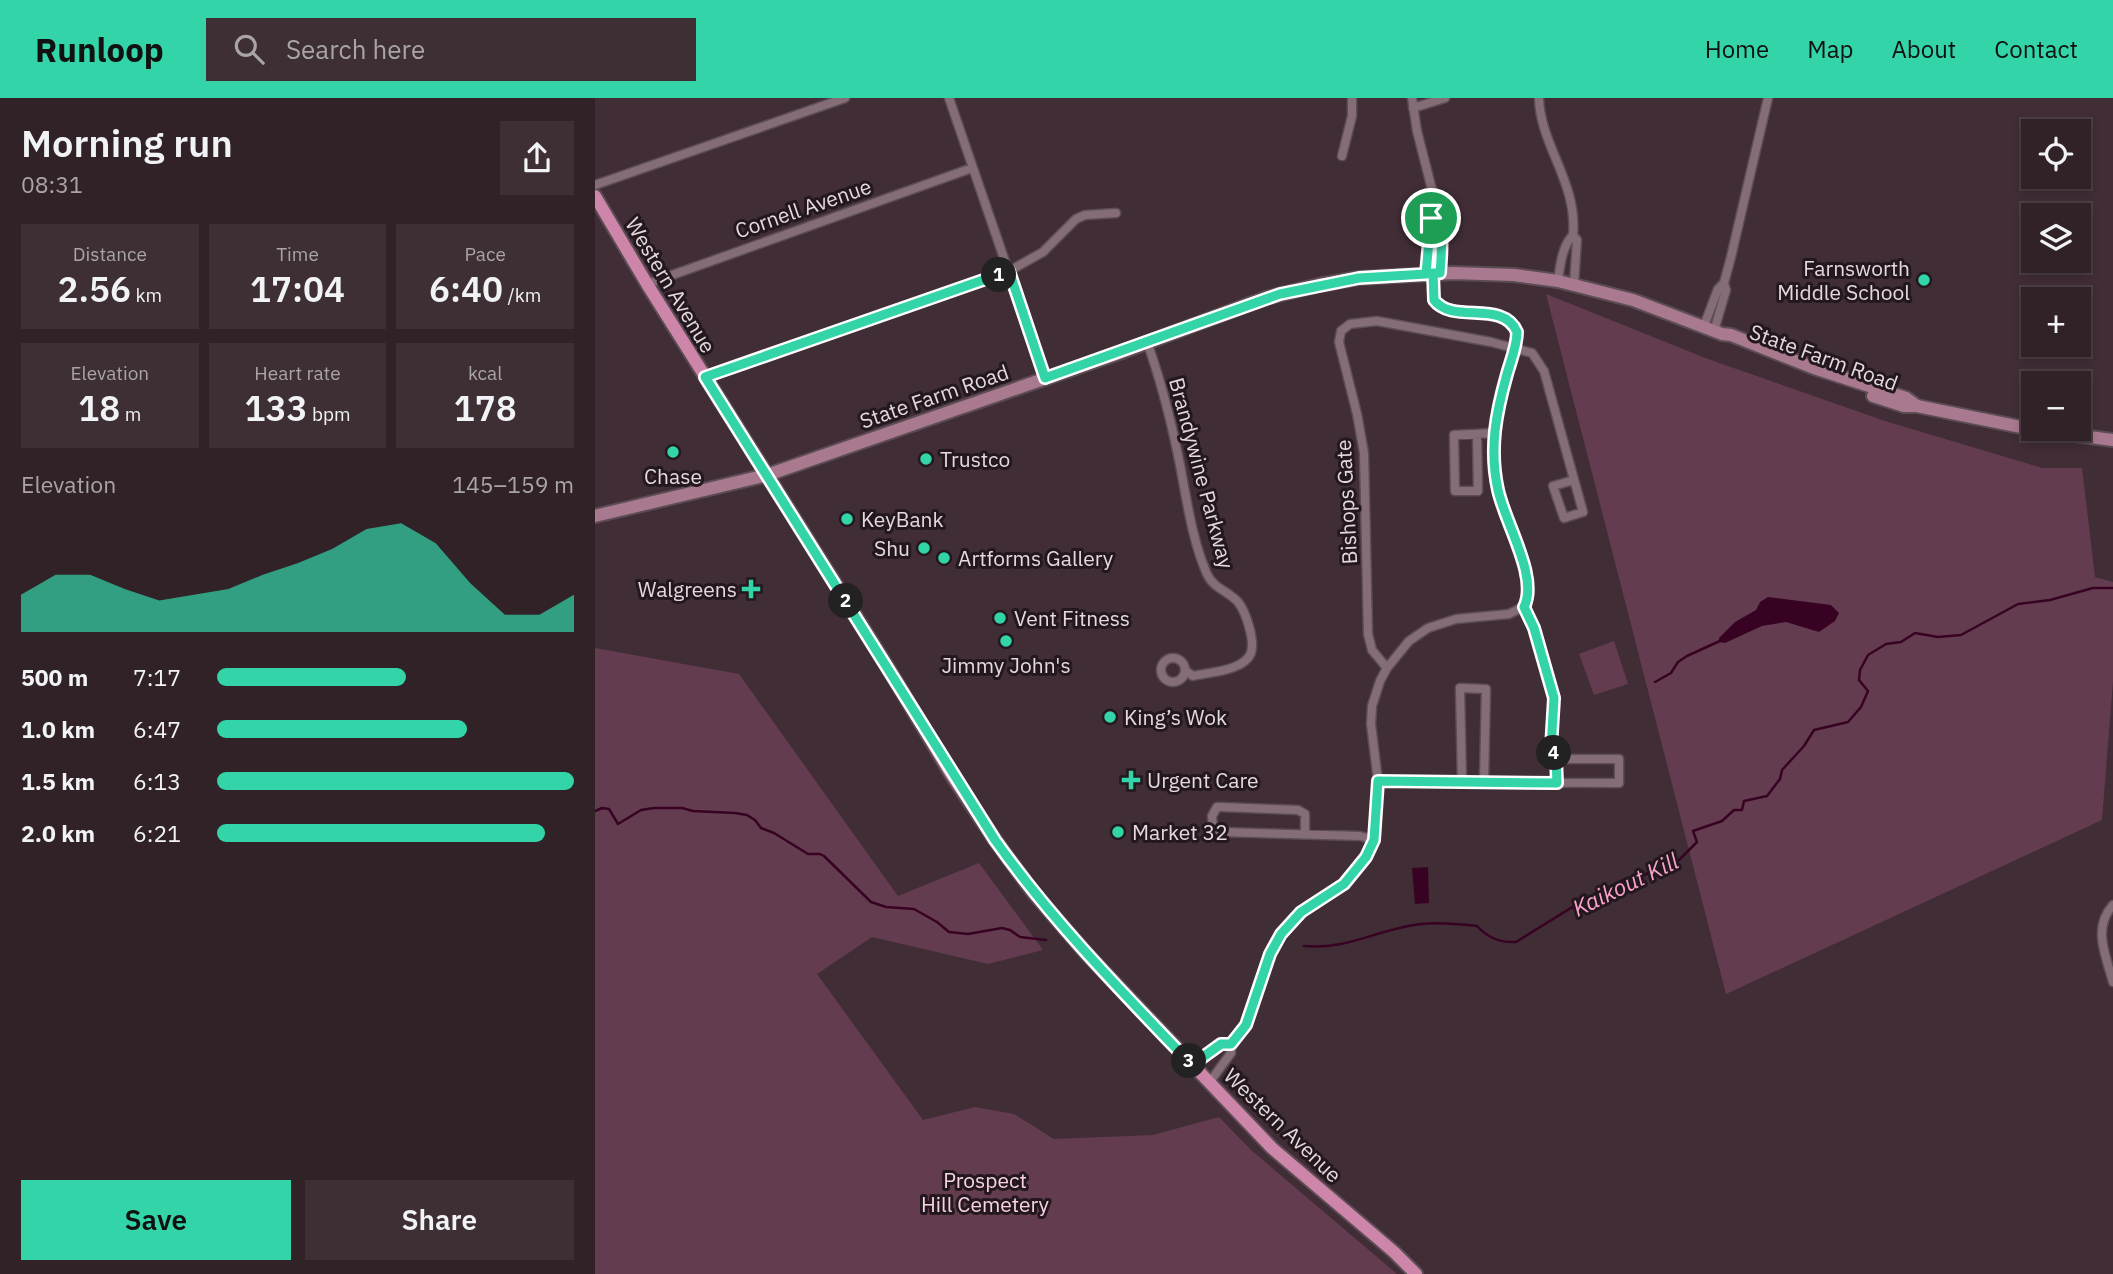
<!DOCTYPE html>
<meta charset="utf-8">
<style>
:root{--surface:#312228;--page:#3d2f34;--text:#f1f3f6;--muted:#a8a4a8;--line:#4c3f45;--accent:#33d4a8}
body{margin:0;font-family:"IBM Plex Sans",sans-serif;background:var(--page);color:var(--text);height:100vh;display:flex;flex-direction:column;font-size:26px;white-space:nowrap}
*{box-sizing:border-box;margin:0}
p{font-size:23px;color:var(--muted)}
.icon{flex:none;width:38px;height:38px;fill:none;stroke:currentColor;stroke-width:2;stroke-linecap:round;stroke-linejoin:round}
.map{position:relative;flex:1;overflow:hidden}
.side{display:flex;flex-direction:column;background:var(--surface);width:595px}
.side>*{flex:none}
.fabs{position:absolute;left:1426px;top:21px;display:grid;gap:14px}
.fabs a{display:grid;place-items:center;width:70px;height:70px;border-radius:0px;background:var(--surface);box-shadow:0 4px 10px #0003,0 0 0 2px var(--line);font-size:35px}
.pin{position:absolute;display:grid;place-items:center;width:60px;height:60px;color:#fff;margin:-30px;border:4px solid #fff;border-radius:50%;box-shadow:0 2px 7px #0007}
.km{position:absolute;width:35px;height:35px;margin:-18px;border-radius:50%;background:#222;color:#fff;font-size:19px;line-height:35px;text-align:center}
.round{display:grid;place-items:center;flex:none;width:74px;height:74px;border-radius:0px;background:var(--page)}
.head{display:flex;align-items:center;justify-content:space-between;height:119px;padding:0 21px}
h1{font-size:38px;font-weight:600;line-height:52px}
.figures{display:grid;grid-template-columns:repeat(3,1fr);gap:10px;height:119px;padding:7px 21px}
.figures div{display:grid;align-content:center;border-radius:0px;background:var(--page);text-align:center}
.figures b{font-size:35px;font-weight:600}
.figures small{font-size:19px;font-weight:400}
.figures p{font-size:19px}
.chart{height:196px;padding:14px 21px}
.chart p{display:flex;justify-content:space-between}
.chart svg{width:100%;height:126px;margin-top:7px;fill:var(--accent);opacity:.7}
.button{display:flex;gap:14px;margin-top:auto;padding:14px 21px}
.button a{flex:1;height:80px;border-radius:0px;background:var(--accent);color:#111;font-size:28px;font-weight:600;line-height:80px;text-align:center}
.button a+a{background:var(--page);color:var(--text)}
ul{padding:0 21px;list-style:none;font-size:23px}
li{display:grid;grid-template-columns:112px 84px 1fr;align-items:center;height:52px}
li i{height:18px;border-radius:9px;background:var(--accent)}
header{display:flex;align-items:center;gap:42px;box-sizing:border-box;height:98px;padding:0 35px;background:var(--accent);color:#111}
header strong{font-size:33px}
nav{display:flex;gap:38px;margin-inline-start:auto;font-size:24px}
.search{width:490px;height:63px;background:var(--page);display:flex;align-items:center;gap:18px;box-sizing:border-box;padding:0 24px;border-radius:0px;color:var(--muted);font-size:26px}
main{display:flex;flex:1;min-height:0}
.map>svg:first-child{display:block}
.green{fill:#643c50}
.water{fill:#380323}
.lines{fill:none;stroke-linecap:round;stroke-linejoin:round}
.stream{stroke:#380323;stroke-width:2.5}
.minor-casing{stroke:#5c4c54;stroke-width:11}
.secondary-casing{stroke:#5c4c54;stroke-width:16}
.primary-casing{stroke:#5c4c54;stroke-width:16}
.minor{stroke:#846d77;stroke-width:8}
.secondary{stroke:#a97990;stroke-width:12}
.primary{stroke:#cd85a9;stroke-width:12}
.route-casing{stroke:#fff;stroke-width:14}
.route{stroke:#33d4a8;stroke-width:9}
.poi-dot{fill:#33d4a8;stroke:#22181d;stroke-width:2.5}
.labels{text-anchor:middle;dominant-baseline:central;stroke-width:6;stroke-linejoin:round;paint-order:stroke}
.street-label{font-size:21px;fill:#e5d8de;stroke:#22181d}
.poi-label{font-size:21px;fill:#e5d8de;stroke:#22181d;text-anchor:start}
.park-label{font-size:21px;fill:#f8d2e3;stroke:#22181d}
.water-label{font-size:23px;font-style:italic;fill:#fba1cd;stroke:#22181d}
</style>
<header>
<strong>Runloop</strong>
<div class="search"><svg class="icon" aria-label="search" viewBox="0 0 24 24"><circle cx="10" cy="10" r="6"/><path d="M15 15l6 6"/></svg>Search here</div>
<nav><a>Home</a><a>Map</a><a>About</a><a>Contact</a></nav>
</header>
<main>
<section class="side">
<div class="head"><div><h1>Morning run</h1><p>08:31</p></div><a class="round"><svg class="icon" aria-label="share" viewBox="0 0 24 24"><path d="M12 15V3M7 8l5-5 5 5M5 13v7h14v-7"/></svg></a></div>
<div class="figures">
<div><p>Distance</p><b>2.56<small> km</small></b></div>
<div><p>Time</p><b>17:04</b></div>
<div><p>Pace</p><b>6:40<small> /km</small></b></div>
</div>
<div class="figures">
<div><p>Elevation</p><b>18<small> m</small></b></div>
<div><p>Heart rate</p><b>133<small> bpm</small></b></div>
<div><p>kcal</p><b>178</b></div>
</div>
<div class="chart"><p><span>Elevation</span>145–159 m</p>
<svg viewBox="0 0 160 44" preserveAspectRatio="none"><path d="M0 44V31L10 24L20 24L30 29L40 33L50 31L60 29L70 24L80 20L90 15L100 8L110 6L120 13L130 27L140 38L150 38L160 31V44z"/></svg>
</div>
<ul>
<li><b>500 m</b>7:17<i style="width:53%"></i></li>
<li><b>1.0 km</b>6:47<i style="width:70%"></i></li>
<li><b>1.5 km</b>6:13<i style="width:100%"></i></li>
<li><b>2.0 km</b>6:21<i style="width:92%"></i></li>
</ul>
<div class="button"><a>Save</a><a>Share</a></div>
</section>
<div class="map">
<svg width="1518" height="1176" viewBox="0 0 1518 1176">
<rect width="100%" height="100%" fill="#412d36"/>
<path class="green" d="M 951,196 L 1113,261 L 1290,323 L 1447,370 L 1487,370 L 1500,479 L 1518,484 L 1518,583 L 1507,722 L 1131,896 Z
M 1019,543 L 1033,586 L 999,597 L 984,556 Z
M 0,550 L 144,576 L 303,798 L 384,765 L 448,852 L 393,866 L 277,839 L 222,876 L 328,1022 L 380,1009 L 419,1016 L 459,1041 L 558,1037 L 624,1019 L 656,1052 L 802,1176 L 0,1176 Z"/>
<path class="water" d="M 1173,499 L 1236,507 L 1244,515 L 1240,523 L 1224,534 L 1191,524 L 1167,528 L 1130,545 L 1124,544 L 1124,540 L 1140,524 L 1161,512 L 1165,504 Z
M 833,769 L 834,805 L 820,806 L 817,770 Z"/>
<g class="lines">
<path class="stream" d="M 1060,584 L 1076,575 L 1083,564 L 1092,558 L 1127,542
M 0,713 L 7,710 L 14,711 L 23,726 L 46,712 L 59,710 L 87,710 L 98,713 L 140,715 L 152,717 L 160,722 L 166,730 L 179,735 L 213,756 L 225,756 L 229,758 L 276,804 L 291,809 L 319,811 L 342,824 L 354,834 L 373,836 L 407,830 L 415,832 L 425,839 L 451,842
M 709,848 C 754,852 785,830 827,826 C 845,824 864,826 882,828 C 892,839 905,845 921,844 L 992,800 L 1030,781 L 1049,777 L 1084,762 L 1102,744 L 1098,733 L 1127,723 L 1139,712 L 1147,712 L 1149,703 L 1172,698 L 1185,681 L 1187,672 L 1209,648 L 1219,632 L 1253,624 L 1266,609 L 1273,593 L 1264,582 L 1265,572 L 1273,557 L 1291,546 L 1306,544 L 1320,535 L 1343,539 L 1366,537 L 1423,506 L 1455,502 L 1498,490 L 1518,490"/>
<defs>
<path id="minor" d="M 354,0 L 450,280
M 817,0 L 822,33 L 845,123 L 847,145 L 845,175
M 944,0 C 945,47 983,85 978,137 C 967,148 965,168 963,183
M 818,10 L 850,0
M 747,58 L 757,18 L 757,0
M 0,87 L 250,0
M 978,137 L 982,142 L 979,186
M 838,175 L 839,202 C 858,227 908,201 922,234 C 921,266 902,300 899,333 C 894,388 921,433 934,484 L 934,495 L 928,509
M 831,176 L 836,120 L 841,107
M 52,186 L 377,70
M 1109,228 L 1123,191 L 1129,185 L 1136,159 L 1173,0
M 1119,233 L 1131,192 L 1129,185
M 552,244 C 565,280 575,319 583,357 C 591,395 596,440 612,476 C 618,490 633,493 643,504 C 651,514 660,542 656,555 C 649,573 615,574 598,578 L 591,573
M 110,279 L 414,173 L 448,154 L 481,121 L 490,117 L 521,115
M 882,336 L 883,393 L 860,393 L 859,337 L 898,335
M 928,509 C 939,529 957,580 959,602 C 960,622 953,642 961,661
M566 572a12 12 0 1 1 24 0a12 12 0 1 1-24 0Z
M 792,570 L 777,552 L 773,536 L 769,355 L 762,316 L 744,244 L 746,233 L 755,226 L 782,223 L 896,244 L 937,255 L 949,273 L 988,414 L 969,420 L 958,388 L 979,382
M 783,683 L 1024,685 L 1024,661 L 961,661 L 962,685
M 867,684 L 865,590 L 891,591 L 889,684
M 710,736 L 710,716 L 703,712 L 626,709 L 622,709 L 617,718 L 618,730 L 626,734 L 765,738 L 779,742
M 1518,807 C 1497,830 1511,858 1518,884
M 597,967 L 626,946 L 636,946
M 614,985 L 636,955 L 636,946 L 651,927 L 675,856 L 686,837 L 706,814 L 749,786 L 764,768 L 779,742 L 783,683 L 776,626 L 777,608 L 785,583 L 792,570 L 814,543 L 833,530 L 861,521 L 914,516 L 928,509"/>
<path id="secondary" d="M 1278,298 L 1309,308 L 1322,308 L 1441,332 L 1518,342
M 0,418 L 172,377 L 524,255 L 671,200 L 724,187 L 764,180 L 858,175 L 919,177 L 963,183 L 1038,202 L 1127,236 L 1136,237 L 1219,270 L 1311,300 L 1322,308"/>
<path id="primary" d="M 0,98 L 52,186 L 290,565 L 356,676 L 400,742 L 438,794 L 491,855 L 677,1050 L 799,1154 L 821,1176"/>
</defs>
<use href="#minor" class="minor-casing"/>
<use href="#secondary" class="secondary-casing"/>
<use href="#primary" class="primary-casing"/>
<use href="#minor" class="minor"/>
<use href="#secondary" class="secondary"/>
<use href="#primary" class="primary"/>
</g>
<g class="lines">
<defs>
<path id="route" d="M 841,107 C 848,130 847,151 845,175 L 838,175 L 839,202 C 858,227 908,201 922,234 C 922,248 916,262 912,276 C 901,315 894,351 903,392 C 910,425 944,479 929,509 L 939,530 L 959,600 L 956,650 L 961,661 L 962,685 L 783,683 L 779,742 L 771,759 L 749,786 L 706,814 L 686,836 L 675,856 L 651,927 L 636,946 L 626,946 L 597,967 C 528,895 458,824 400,742 L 110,279 L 414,173 L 450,280 L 685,196 L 764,180 L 831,176 L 836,120 Z"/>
</defs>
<use href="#route" class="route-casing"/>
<use href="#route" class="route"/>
</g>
<g class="poi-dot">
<circle cx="1329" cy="182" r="7"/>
<circle cx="78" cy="354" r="7"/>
<circle cx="331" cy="361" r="7"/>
<circle cx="252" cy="421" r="7"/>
<circle cx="329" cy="450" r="7"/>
<circle cx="349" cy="460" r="7"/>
<path d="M152.5 480.5h7v7h7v7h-7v7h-7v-7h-7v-7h7z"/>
<circle cx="405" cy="520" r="7"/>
<circle cx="411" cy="543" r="7"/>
<circle cx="515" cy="619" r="7"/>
<path d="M532.5 671.5h7v7h7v7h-7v7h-7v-7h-7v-7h7z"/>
<circle cx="523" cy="734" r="7"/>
</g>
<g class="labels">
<g class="street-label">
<text transform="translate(208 110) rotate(-19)">Cornell Avenue</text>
<text transform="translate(76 187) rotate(59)">Western Avenue</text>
<text transform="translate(1229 259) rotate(20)">State Farm Road</text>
<text transform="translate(339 298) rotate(-19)">State Farm Road</text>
<text transform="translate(607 375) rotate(75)">Brandywine Parkway</text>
<text transform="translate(751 404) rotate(-93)">Bishops Gate</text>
<text transform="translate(688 1027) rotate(44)">Western Avenue</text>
</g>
<g class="poi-label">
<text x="1315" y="170" text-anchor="end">Farnsworth<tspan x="1315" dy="24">Middle School</tspan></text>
<text x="345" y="361">Trustco</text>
<text x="78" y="378" text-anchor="middle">Chase</text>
<text x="266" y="421">KeyBank</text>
<text x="315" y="450" text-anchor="end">Shu</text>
<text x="363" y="460">Artforms Gallery</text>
<text x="142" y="491" text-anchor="end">Walgreens</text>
<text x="419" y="520">Vent Fitness</text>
<text x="411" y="567" text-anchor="middle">Jimmy John's</text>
<text x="529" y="619">King’s Wok</text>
<text x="552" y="682">Urgent Care</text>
<text x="537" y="734">Market 32</text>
</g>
<g class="park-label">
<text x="390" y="1082">Prospect<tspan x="390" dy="24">Hill Cemetery</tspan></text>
</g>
<g class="water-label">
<text transform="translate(1030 786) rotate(-26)">Kaikout Kill</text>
</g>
</g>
</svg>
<div class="fabs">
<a><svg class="icon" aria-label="locate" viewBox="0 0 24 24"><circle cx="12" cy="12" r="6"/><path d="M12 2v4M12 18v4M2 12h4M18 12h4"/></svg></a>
<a><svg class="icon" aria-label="layers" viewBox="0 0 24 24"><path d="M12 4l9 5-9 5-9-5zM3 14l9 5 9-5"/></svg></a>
<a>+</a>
<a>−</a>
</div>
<div class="pin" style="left:836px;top:120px;background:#1e9e55"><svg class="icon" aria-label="arrive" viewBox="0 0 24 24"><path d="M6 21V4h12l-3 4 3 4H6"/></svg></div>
<b class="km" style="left:404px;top:177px">1</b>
<b class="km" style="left:251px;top:503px">2</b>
<b class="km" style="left:594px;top:963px">3</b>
<b class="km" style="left:959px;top:655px">4</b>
</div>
</main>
